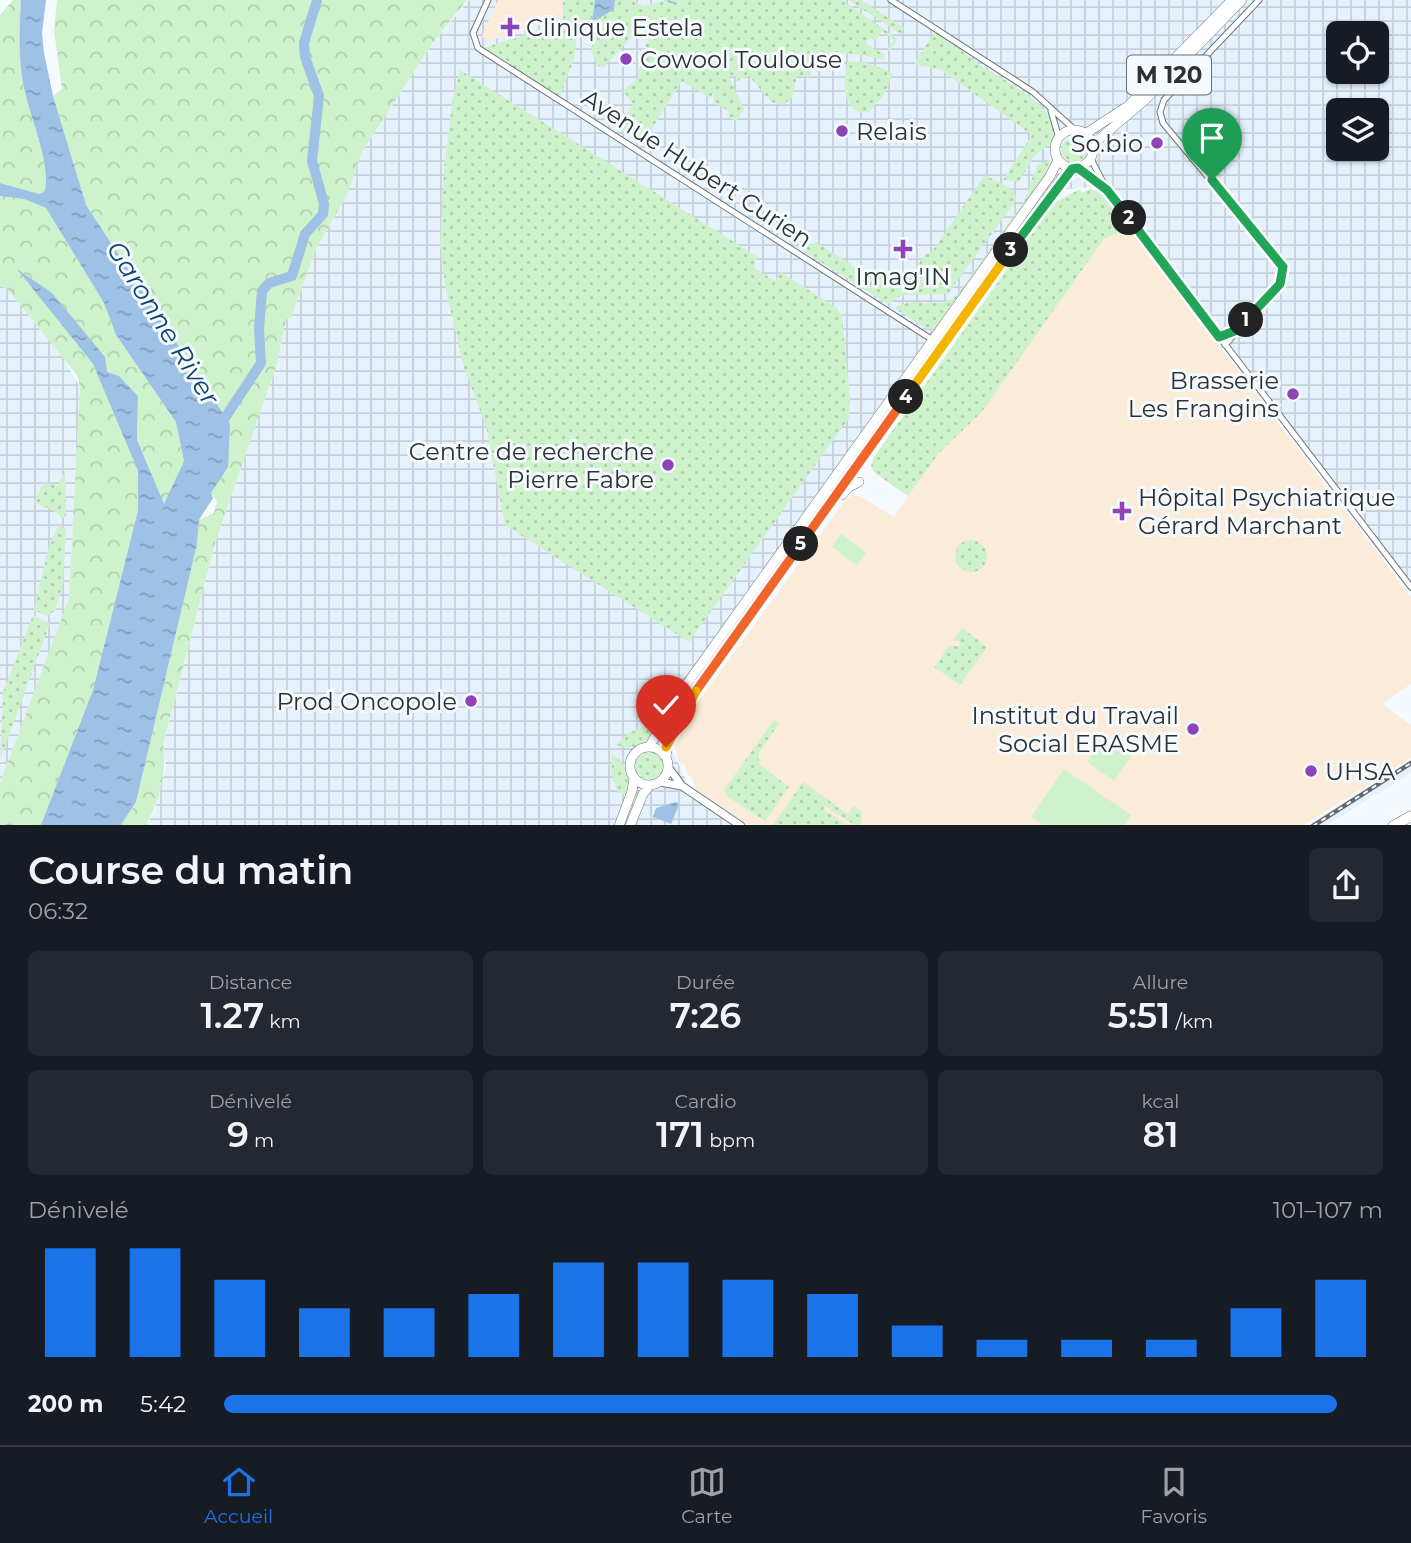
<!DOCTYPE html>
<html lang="fr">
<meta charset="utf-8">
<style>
:root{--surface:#171b24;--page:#242831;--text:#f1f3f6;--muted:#9ea1a6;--line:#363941;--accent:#1a73e8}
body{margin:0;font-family:Montserrat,sans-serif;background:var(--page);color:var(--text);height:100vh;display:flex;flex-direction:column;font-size:26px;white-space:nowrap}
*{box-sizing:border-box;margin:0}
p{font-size:23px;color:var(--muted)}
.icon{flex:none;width:38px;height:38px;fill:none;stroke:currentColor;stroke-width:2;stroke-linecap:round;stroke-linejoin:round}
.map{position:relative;height:825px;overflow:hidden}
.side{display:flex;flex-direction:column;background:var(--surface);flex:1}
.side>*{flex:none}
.buttons{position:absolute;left:1326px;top:21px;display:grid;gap:14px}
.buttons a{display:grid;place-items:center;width:63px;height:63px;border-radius:10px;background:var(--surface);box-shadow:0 2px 5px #0004;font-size:35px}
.pin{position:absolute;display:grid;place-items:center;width:60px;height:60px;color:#fff;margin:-72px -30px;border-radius:50% 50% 50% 0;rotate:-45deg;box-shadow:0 0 7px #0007}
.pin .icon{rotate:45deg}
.km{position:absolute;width:35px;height:35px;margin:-18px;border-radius:50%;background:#222;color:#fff;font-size:19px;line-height:35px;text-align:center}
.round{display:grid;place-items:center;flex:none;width:74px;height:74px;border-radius:10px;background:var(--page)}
.overview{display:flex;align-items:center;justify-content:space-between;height:119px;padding:0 28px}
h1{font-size:38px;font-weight:600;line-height:52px}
.figures{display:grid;grid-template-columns:repeat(3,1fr);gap:10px;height:119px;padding:7px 28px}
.figures div{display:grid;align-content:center;border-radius:10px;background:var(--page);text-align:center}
.figures b{font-size:35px;font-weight:600}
.figures small{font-size:19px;font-weight:400}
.figures p{font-size:19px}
.chart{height:196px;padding:14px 28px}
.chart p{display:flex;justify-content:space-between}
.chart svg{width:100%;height:126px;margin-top:7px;stroke:var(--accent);stroke-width:6}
ul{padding:0 28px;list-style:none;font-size:23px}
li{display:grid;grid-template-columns:112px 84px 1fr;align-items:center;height:52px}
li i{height:18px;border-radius:9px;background:var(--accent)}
.tabs{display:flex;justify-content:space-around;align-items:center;height:98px;border-top:2px solid var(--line);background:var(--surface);font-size:19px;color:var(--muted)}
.tabs a{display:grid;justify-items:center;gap:4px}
.tabs .current{color:var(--accent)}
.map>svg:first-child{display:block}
.built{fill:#e5f2fd}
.industrial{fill:url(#industrial-grid);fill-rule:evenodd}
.medical{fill:#fbecd9}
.grass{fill:url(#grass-dots)}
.forest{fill:url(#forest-crowns)}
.green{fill:#cef2cb}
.water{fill:url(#water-ripples)}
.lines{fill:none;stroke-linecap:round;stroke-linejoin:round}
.stream{stroke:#9ec1e6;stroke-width:2}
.river{stroke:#9ec1e6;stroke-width:10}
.minor-casing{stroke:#71777c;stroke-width:7}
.tertiary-casing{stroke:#71777c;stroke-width:9}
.primary-casing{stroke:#71777c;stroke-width:10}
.motorway-casing{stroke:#71777c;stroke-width:11}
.minor{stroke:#fff;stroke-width:5}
.tertiary{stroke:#fff;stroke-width:7}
.primary{stroke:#fff;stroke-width:9}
.motorway{stroke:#fff;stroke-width:10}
.rail-casing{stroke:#64686b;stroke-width:4.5}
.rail{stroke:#f4fafe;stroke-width:2;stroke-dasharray:5;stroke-linecap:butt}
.split-1-casing{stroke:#fff;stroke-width:14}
.split-2-casing{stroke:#fff;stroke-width:14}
.split-3-casing{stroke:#fff;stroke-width:14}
.split-4-casing{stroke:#fff;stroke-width:14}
.split-5-casing{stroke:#fff;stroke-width:14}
.split-6-casing{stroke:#fff;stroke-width:14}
.split-7-casing{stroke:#fff;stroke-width:14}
.split-1{stroke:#22a559;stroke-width:9}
.split-2{stroke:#22a559;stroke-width:9}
.split-3{stroke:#22a559;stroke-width:9}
.split-4{stroke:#f5b400;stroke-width:9}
.split-5{stroke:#f0652b;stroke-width:9}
.split-6{stroke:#f0652b;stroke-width:9}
.split-7{stroke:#f5b400;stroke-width:9}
.poi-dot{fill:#8e44b6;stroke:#f4fafe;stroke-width:2.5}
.labels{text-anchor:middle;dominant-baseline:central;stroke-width:6;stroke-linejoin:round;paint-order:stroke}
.shield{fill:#f4fafe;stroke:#696d70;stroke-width:2}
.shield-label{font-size:23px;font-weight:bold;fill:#2e3133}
.poi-label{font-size:24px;fill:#2e3133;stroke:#f4fafe;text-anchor:start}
.street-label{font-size:24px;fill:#2e3133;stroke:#f4fafe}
.water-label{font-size:26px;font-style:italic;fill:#0e4270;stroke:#f4fafe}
</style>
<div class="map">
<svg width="1411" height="826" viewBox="0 0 1411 826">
<defs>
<pattern id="industrial-grid" width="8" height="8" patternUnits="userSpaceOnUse" patternTransform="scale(1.75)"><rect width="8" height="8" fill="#e5f2fd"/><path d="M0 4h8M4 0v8" fill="none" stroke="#c5d0d9"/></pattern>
<pattern id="grass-dots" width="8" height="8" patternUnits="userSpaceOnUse" patternTransform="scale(1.75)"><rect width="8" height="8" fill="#cef2cb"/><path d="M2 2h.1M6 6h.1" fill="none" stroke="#b1d0af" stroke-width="1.8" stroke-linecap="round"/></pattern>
<pattern id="forest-crowns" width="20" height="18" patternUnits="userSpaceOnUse" patternTransform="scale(1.75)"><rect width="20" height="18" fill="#cef2cb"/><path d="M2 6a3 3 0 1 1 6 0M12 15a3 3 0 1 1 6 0" fill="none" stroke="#b1d0af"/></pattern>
<pattern id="water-ripples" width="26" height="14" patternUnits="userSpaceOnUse" patternTransform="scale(1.75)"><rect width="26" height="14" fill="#9ec1e6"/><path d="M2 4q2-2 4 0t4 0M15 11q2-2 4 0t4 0" fill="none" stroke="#819dbb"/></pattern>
</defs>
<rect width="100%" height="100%" fill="#f4fafe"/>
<path class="built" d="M 1411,760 L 1411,773 L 1327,825 L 1308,825 Z"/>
<path class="industrial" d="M 469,0 L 1411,0 L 1411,593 L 1099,186 L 1059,190 L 683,718 L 672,749 L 689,787 L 739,825 L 146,826 L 155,810 L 166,767 L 163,746 L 216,540 L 277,364 L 286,319 L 291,318 L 316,249 L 347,195 L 362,152 L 432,44 ZM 1339,33 L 1377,33 L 1377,72 L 1339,72 ZM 1339,110 L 1377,110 L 1377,149 L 1339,149 Z
M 0,285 L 8,290 L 64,359 L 80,387 L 69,598 L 0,783 Z"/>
<path class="medical" d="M 498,0 L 563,0 L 562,18 L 486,42 L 482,36 Z
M 1092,188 L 1093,191 L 1099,188 L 1411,597 L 1411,684 L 1382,704 L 1411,725 L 1411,758 L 1304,825 L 748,825 L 696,789 L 691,775 L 688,776 L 684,763 L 680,764 L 675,747 L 685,720 L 846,499 L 853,495 L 860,496 L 894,517 L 908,496 L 875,473 L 871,466 L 874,457 L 1054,203 L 1080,189 L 1082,193 Z"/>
<path class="grass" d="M 563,0 L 632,0 L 643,6 L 668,0 L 842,0 L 898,39 L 890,51 L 887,51 L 894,39 L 882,31 L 875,41 L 869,38 L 866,44 L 885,55 L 884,60 C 866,56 836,46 822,63 L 821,71 L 811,71 L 811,77 L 797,76 L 792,98 L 783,105 L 771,102 L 749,76 L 737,81 L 735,76 L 729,77 L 744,109 L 736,121 L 728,116 L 730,112 L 714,102 L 714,93 L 710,98 L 682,81 L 642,144 L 618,128 L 633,104 L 623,91 L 640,76 L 637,72 L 650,49 L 645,46 L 651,36 L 639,29 L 603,68 L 598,66 L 591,51 L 595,36 L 585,29 L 578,31 L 574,59 L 560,97 L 483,48 L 563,22 Z
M 848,0 L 861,0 L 904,28 L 901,34 Z
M 934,33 C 951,41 964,53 979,64 C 1001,80 1063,106 1054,141 L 1034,156 L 1019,182 L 1003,180 L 1032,135 L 941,70 L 914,64 Z
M 848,61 L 868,63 L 893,73 L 884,95 L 869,112 L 858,112 C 842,103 843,78 848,61 Z
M 460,70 L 758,257 L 753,267 L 775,281 L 781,272 L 837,308 L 842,316 L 850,397 L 849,418 L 689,642 L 505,525 L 486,426 L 464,368 L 445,286 L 440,244 L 444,168 L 452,103 Z
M 1081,137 L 1088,143 L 1089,153 L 1080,163 L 1071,164 L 1061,154 L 1064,141 Z
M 1053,159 L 1052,165 L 936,329 L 927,329 L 894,308 C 914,294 938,312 957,295 L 1024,202 L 1037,165 Z
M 985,175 L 1012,189 L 1017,199 L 948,294 L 902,295 L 888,304 L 797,247 L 803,238 L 813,245 L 816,242 L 863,272 L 911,276 L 925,254 L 931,253 Z
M 1092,188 L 1093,191 L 1099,188 L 1137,237 L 1119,232 L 1104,239 L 981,413 L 939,453 L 908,496 L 875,473 L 871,466 L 874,457 L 1054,203 L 1080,189 L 1082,193 Z
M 65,471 L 66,517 L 62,519 L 56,512 L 34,502 L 43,483 L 58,485 Z
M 58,525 L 66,529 L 63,584 L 55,611 L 47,616 L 34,610 L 48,549 Z
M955 556a16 16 0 1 1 32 0a16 16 0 1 1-32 0Z
M 33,615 L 50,624 L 48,629 L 44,630 L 47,632 L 0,760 L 3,692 Z
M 962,628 L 987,647 L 960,685 L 934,667 L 949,646 L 961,646 L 959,641 L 952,641 Z
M 774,720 L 779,724 L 759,752 L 759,764 L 789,787 L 765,821 L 728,797 L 724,790 Z
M 650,724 L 656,730 C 646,745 634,751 616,745 L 628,733 Z
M636 765a14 14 0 1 1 28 0a14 14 0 1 1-28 0Z
M 612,754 C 629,765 631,777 628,796 L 618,793 L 611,773 Z
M 803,782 L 848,814 L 854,806 L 861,811 L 862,823 L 856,826 L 825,806 L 823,809 L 847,825 L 773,825 Z"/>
<path class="forest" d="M 13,0 L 21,0 C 19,30 18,63 25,92 C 32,123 50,161 45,191 L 39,194 L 0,183 L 0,15 Z
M 57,0 L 467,0 L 432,44 L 362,152 L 347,195 L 316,249 L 291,318 L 286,319 L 277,364 L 216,540 L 163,745 C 167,773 160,801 146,825 L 121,825 L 136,802 L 197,544 L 199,520 L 214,513 L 217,501 L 211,493 L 230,424 L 86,205 L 53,96 L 62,89 L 54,30 Z
M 0,196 L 24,199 L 46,208 L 104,303 L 116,335 L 176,422 L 184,461 L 164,505 L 137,440 L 138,396 L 119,376 L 107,372 L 52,293 L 19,271 L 93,364 L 138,471 L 138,510 L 93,690 L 41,825 L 0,825 L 0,783 L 69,598 L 80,387 L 77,375 L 8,290 L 0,285 Z"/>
<path class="green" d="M 841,534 L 866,553 L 857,565 L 832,547 Z
M 1105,736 L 1132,755 L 1114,781 L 1087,762 Z
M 1064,769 L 1131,815 L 1124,825 L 1043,825 L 1031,817 Z"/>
<path class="water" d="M 21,0 L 46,0 L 42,33 L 44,53 L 53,96 L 86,205 L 230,424 L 228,467 L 211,493 L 213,498 L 199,520 L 197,544 L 136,802 L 121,825 L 41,825 L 93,690 L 138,510 L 138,471 L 93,364 L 17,269 L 52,293 L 105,357 L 107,372 L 119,376 L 138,396 L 137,440 L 164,504 L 184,461 L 176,422 L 116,335 L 104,303 L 46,208 L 24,199 L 0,196 L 0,183 L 39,194 L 45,191 C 50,161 32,123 25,92 C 18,63 19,30 21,0 Z
M 595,0 L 615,0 L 614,9 L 592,23 Z
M 676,802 L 679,805 L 671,824 L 653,817 L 656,808 Z"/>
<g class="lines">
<path class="stream" d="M 668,1 L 674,3"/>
<path class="river" d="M 217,430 L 261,363 L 259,329 L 262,291 L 269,283 L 292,276 L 305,234 L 323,214 L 324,204 L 312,161 L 319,96 L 305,57 L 304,43 L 317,0"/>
<defs>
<path id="minor" d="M 488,0 L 473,33 L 478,48 L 942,346
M 891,0 L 1033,92 L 1075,130
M 1051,111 L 1059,138
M 1091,159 L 1107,190 L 1411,587
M 1078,168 L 1102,186
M 1219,337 L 1237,330
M 1225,345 L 1280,284 L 1283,267 L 1163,123 L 1160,112 L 1164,100 L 1259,0"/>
<path id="tertiary" d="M 668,767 L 680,783
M 660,782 L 682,786 L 741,826"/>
<path id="primary" d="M1055 149a19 19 0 1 1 38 0a19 19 0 1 1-38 0Z
M 1085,134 L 1128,106 L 1232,0
M 1092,145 L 1145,100 L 1242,0
M 842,495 L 849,487 L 859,482
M630 766a19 19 0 1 1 38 0a19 19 0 1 1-38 0Z
M 649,747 L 684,688 L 1050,176 L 1058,160
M 666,757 L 668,740 L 689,699 L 1062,178 L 1072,169
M 619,826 L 632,791 L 634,778
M 630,826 L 643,794 L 650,785"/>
<path id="motorway" d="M 1393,826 L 1411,816"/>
</defs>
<use href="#minor" class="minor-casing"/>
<use href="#tertiary" class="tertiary-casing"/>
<use href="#primary" class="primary-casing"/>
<use href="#motorway" class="motorway-casing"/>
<use href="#minor" class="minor"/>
<use href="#tertiary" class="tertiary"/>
<use href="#primary" class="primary"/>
<use href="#motorway" class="motorway"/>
<defs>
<path id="rail" d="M 1313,826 L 1411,763"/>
</defs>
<use href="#rail" class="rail-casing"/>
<use href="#rail" class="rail"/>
</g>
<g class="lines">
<defs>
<path id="split-1" d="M 1212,180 L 1283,267 L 1280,284 L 1246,320"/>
<path id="split-2" d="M 1129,218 L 1219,337 L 1237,330 L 1246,320"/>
<path id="split-3" d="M 1011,250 L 1072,169 L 1078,168 L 1107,190 L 1129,218"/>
<path id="split-4" d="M 906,397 L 1011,250"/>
<path id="split-5" d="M 801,544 L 906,397"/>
<path id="split-6" d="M 696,691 L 801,544"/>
<path id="split-7" d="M 666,747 L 696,691"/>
</defs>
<use href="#split-1" class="split-1-casing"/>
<use href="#split-2" class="split-2-casing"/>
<use href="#split-3" class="split-3-casing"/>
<use href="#split-4" class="split-4-casing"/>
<use href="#split-5" class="split-5-casing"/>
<use href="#split-6" class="split-6-casing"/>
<use href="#split-7" class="split-7-casing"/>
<use href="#split-1" class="split-1"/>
<use href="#split-2" class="split-2"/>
<use href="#split-3" class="split-3"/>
<use href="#split-4" class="split-4"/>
<use href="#split-5" class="split-5"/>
<use href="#split-6" class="split-6"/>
<use href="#split-7" class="split-7"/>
</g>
<g class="poi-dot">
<path d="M506.5 16.5h7v7h7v7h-7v7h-7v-7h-7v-7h7z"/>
<circle cx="626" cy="59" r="7"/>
<circle cx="842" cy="131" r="7"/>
<circle cx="1157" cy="143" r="7"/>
<path d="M899.5 238.5h7v7h7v7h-7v7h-7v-7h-7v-7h7z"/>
<circle cx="1293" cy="394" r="7"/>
<circle cx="668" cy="465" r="7"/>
<path d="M1118.5 500.5h7v7h7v7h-7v7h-7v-7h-7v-7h7z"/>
<circle cx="471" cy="701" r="7"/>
<circle cx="1193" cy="729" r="7"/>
<circle cx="1311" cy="771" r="7"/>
</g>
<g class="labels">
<rect class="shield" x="1127" y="55.5" width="84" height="39" rx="5"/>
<g class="shield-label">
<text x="1169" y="75">M 120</text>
</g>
<g class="poi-label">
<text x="526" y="27">Clinique Estela</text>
<text x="640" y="59">Cowool Toulouse</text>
<text x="856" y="131">Relais</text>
<text x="1143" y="143" text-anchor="end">So.bio</text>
<text x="903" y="276" text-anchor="middle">Imag'IN</text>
<text x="1279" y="380" text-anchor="end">Brasserie<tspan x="1279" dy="28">Les Frangins</tspan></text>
<text x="654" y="451" text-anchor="end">Centre de recherche<tspan x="654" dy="28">Pierre Fabre</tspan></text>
<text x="1138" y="497">Hôpital Psychiatrique<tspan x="1138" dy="28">Gérard Marchant</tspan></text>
<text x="457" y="701" text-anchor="end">Prod Oncopole</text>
<text x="1179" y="715" text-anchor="end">Institut du Travail<tspan x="1179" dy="28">Social ERASME</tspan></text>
<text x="1325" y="771">UHSA</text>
</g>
<g class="street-label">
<text transform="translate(697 168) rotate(33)">Avenue Hubert Curien</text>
</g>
<g class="water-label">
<text transform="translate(163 323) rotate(58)">Garonne River</text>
</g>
</g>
</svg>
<div class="buttons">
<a><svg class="icon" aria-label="locate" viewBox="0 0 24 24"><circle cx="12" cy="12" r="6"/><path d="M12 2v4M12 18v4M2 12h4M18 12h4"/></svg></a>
<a><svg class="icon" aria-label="layers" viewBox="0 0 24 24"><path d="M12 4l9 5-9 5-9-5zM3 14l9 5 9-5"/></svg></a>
</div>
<div class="pin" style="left:1212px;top:180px;background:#1e9e55"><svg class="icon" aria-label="arrive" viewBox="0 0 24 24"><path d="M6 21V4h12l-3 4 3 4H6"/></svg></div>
<div class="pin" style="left:666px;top:747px;background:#d93025"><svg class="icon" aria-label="check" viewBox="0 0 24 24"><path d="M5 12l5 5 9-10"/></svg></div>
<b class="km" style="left:1246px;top:320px">1</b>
<b class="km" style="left:1129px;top:218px">2</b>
<b class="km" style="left:1011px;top:250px">3</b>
<b class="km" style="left:906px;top:397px">4</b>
<b class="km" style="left:801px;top:544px">5</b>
</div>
<section class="side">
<div class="overview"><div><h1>Course du matin</h1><p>06:32</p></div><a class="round"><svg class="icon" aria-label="share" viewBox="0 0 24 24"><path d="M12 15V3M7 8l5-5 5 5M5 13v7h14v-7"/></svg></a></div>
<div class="figures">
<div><p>Distance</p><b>1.27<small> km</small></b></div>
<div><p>Durée</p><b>7:26</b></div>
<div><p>Allure</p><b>5:51<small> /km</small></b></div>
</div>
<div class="figures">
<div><p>Dénivelé</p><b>9<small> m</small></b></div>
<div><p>Cardio</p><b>171<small> bpm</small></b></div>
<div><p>kcal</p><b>81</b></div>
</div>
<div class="chart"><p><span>Dénivelé</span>101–107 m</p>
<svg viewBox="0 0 160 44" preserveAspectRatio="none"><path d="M5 44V6M15 44V6M25 44V17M35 44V27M45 44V27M55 44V22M65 44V11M75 44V11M85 44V17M95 44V22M105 44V33M115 44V38M125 44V38M135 44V38M145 44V27M155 44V17"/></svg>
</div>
<ul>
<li><b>200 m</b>5:42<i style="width:96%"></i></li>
</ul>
</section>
<nav class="tabs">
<a class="current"><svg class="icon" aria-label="home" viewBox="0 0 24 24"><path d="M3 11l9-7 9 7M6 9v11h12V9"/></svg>Accueil</a>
<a><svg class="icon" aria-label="map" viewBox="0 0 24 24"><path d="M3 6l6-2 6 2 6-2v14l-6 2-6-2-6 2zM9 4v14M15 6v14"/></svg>Carte</a>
<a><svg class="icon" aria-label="saved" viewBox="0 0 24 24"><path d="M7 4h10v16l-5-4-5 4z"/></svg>Favoris</a>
</nav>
